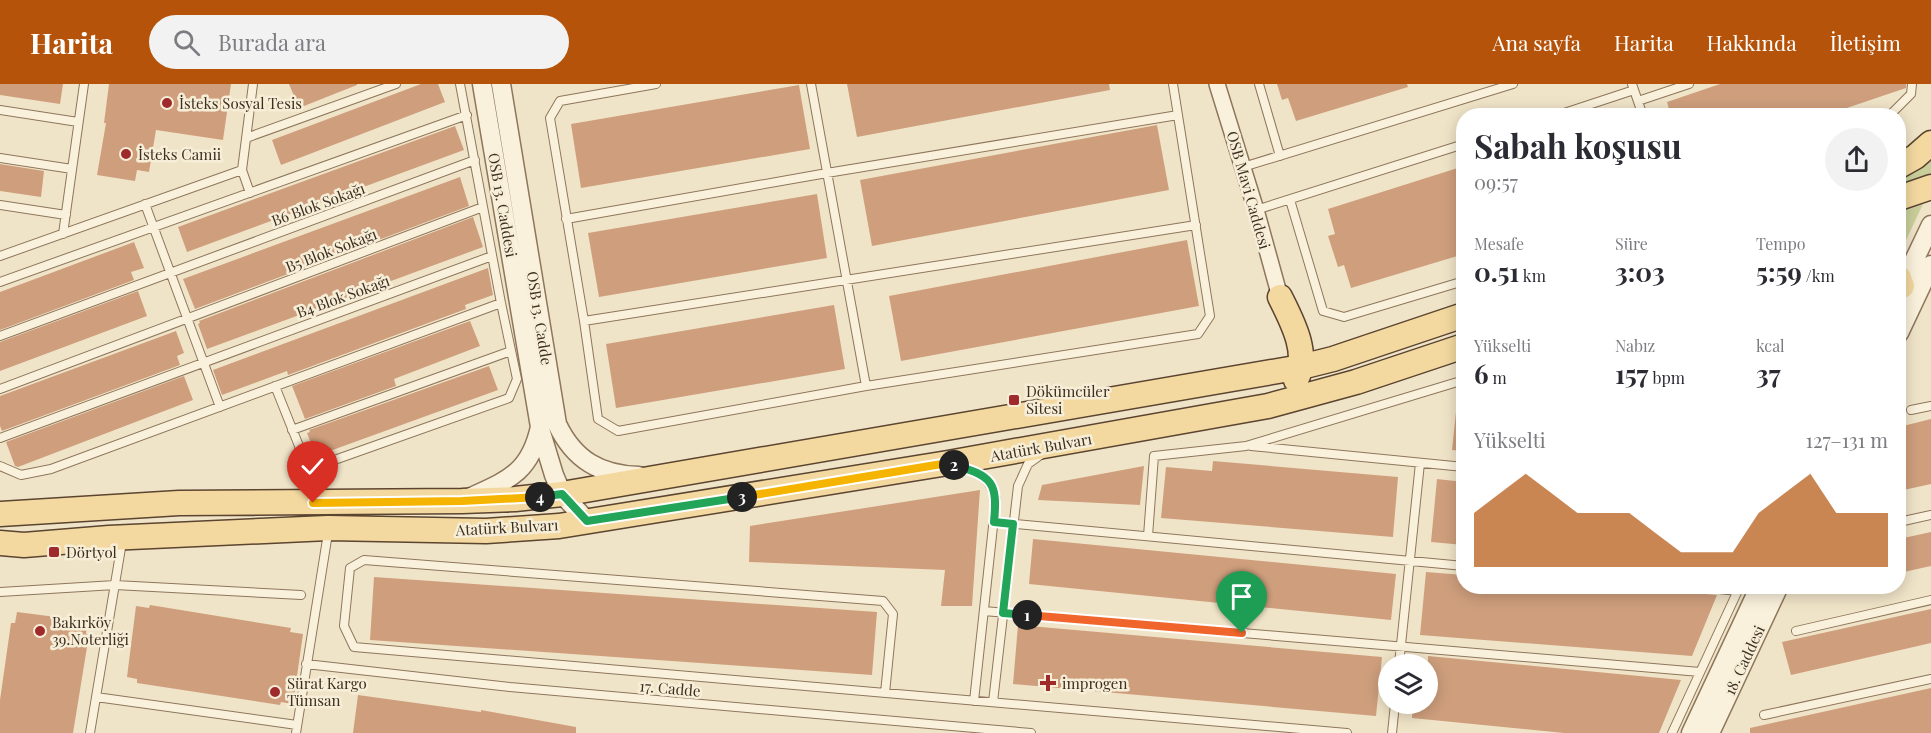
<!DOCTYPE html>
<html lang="tr">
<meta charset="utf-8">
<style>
:root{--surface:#fff;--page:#f2f2f3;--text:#2b2b33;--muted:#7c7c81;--accent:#b45309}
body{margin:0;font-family:"Playfair Display",serif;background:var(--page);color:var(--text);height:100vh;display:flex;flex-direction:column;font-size:22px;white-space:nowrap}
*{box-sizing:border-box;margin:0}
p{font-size:20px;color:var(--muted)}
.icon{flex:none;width:33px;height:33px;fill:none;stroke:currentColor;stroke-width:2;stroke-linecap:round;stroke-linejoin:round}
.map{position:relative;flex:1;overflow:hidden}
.details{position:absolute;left:1456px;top:24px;width:450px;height:486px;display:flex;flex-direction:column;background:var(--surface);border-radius:24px;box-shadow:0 3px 15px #0003}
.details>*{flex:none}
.controls{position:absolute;left:1378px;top:570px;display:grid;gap:12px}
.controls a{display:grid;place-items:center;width:60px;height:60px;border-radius:50%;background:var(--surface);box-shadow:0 3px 15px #0003;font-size:30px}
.pin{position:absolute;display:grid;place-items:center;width:51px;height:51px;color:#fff;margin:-62px -26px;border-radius:50% 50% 50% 0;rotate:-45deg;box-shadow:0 0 6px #0007}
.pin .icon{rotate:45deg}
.km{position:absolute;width:30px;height:30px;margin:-15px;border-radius:50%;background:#222;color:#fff;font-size:16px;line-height:30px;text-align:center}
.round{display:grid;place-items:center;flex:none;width:63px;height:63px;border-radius:32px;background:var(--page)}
.summary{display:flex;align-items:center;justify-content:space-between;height:102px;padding:0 18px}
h1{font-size:33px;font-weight:700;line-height:45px}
.metrics{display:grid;grid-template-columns:repeat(3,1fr);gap:9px;height:102px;padding:6px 18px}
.metrics div{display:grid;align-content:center}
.metrics b{font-size:26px;font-weight:700}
.metrics small{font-size:16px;font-weight:400}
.metrics p{font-size:16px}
.chart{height:168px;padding:12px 18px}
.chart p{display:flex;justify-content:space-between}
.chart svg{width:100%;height:108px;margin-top:6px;fill:var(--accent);opacity:.7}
header{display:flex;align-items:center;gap:36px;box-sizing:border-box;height:84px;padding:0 30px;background:var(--accent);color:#fff}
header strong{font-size:28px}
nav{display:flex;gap:33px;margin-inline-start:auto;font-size:21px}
.search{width:420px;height:54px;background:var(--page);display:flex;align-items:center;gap:15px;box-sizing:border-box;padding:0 21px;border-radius:33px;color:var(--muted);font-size:22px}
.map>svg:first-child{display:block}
.green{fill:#c9cf9b}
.building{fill:#cf9f7d}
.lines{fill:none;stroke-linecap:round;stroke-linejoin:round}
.service-casing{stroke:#8d765c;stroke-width:10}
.minor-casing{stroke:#8d765c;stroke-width:18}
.tertiary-casing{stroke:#8d765c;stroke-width:21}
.primary-casing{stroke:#5b4430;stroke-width:27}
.service{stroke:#faf1dc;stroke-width:8}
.minor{stroke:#faf1dc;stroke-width:15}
.tertiary{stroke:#faf1dc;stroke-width:18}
.primary{stroke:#f3d9a0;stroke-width:24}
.split-1-casing{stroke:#fff;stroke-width:12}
.split-2-casing{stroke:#fff;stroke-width:12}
.split-3-casing{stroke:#fff;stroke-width:12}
.split-4-casing{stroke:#fff;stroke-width:12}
.split-5-casing{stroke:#fff;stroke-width:12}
.split-1{stroke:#f0652b;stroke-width:8}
.split-2{stroke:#22a559;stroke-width:8}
.split-3{stroke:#f5b400;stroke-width:8}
.split-4{stroke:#22a559;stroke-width:8}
.split-5{stroke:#f5b400;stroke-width:8}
.poi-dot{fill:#9e2a2b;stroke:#f7eed8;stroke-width:2}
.labels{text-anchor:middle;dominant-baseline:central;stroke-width:5;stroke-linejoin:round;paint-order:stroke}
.poi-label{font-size:15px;fill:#3d2e20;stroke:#f7eed8;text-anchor:start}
.street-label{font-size:15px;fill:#3d2e20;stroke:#f7eed8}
</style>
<header>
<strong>Harita</strong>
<div class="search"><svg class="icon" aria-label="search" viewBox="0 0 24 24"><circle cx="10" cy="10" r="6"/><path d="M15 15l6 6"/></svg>Burada ara</div>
<nav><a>Ana sayfa</a><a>Harita</a><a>Hakkında</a><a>İletişim</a></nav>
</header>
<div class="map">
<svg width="1931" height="649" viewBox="0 0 1931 649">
<rect width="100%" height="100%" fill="#f0e4c8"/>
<path class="green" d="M 1931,76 L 1931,92 L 1899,102 L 1899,98 Z
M 1923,120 L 1899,171 L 1899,128 Z"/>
<path class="building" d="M 0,0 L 63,0 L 60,20 L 0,11 Z
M 109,0 L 231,0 L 223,56 L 156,46 L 149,88 L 137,86 L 135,97 L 97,91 L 106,39 L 104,39 Z
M 289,0 L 357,0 L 357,1 L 299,24 Z
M 421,0 L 438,0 L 445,18 L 281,81 L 272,56 Z
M 847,0 L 1109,0 L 1110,6 L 857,53 Z
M 1277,0 L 1407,0 L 1408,3 L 1296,37 L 1288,14 L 1282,16 Z
M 1720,0 L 1906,0 L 1906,4 L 1823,32 L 1671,32 L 1667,18 Z
M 799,1 L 810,65 L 581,104 L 571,40 Z
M 1157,41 L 1169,106 L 872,162 L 860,96 Z
M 455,42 L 464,66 L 187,168 L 178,143 Z
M 0,80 L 44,87 L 41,113 L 0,107 Z
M 1464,82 L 1464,170 L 1351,204 L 1344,181 L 1338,183 L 1328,152 L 1335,150 L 1328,125 Z
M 460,93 L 469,122 L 195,225 L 183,195 Z
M 817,110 L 827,174 L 599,213 L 588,149 Z
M 473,133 L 483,163 L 207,265 L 198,240 L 200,239 L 199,237 Z
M 1187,156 L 1199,222 L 901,277 L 889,212 Z
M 134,158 L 144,184 L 131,188 L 134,196 L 0,246 L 0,208 Z
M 488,184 L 493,211 L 465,221 L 466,225 L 288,291 L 287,287 L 222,311 L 213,286 Z
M 138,207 L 147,232 L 0,287 L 0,258 Z
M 834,221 L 845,285 L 616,324 L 606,260 Z
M 470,237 L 480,262 L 394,295 L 396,302 L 305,335 L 292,302 Z
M 176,247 L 184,269 L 177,272 L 180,281 L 2,347 L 0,342 L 0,312 Z
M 489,282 L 498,306 L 316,372 L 307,349 L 310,348 L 309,346 Z
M 184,292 L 193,316 L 18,383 L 15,382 L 6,358 Z
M 1456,328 L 1464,329 L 1464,367 L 1452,366 Z
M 1931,335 L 1931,400 L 1899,407 L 1899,343 Z
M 1213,377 L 1398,393 L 1393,453 L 1161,434 L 1166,383 L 1212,387 Z
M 1144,382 L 1140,421 L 1038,416 L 1042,401 Z
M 1437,395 L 1464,398 L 1464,461 L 1431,458 Z
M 980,406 L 972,522 L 941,522 L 945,486 L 749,478 L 750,442 Z
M 1931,448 L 1931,482 L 1899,489 L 1899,455 Z
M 1033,455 L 1396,490 L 1391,536 L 1029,500 Z
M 1426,488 L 1464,491 L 1464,502 L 1610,502 L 1717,511 L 1692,572 L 1420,551 Z
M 374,493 L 877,528 L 872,591 L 370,556 Z
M 150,521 L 291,544 L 290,548 L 303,550 L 293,620 L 281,618 L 280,621 L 137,599 L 137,595 L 127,593 L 136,522 L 149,524 Z
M 1931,525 L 1931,559 L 1791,591 L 1782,558 Z
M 17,528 L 87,537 L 86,550 L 89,551 L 73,649 L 0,649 L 0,616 L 11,539 L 15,539 Z
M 1018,541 L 1382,573 L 1376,632 L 1013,600 Z
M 1428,572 L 1681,596 L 1659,649 L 1564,649 L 1412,634 L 1413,620 L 1428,620 Z
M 1931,604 L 1931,649 L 1750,649 L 1750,644 Z
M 358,611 L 481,628 L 481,626 L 576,643 L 576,649 L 353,649 Z"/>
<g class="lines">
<defs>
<path id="service" d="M 656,0 L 560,17 L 550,34 L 584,237 L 598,335 L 618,347 L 866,302 L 1198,250 L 1210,232 L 1173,0
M 811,0 L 866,302
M 1259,0 L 1280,72
M 1632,0 L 1643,32
M 1638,17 L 1689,0
M 0,26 L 78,38
M 1555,32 L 1634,6
M 1889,32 L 1911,10 L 1912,0
M 246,54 L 396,0
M 0,74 L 72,85
M 1243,83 L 1513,0
M 250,109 L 242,86 L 253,0
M 1290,116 L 1323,227 L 1344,233 L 1464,197
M 145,120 L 220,323
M 0,121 L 66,131
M 1256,126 L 1464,60
M 566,135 L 827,89 L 1178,31
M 63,150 L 84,0
M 0,172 L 242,86
M 0,198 L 467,31
M 584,237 L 1196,141
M 0,252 L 475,76
M 275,302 L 305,377 L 326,379 L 509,314 L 517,295 L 501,219 L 460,0
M 0,305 L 483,123
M 1911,326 L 1931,322
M 292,346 L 511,267
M 0,354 L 492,172
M 1251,362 L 1464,383
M 0,382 L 21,391 L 51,385 L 501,219
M 964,384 C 984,390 989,395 996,415 L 974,617
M 994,438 L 1464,482
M 1899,438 L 1931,431
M 1148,452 L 1154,372 L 1246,362 L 1464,296
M 1690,502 L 1738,507
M 0,508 L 115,501 L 301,511
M 984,527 L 1700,588
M 1796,547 L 1931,516
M 306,580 L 510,603 L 1031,649
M 1399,580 L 1420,379
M 885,609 L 893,530 L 883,517 L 364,476 L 350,484 L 344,542 L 354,563 L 1347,649
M 96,613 L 297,641
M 993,618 L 1018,402 L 1028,380 L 1042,370
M 1764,631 L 1931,595
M 90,649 L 122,458
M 296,649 L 328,449
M 1392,649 L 1395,620
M 1672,649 L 1740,502"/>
<path id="minor" d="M 1217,0 L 1256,126 L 1280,213"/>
<path id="tertiary" d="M 501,0 L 557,340 C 574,376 600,391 639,392
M 1899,208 L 1931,141
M 1899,249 L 1931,181
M 540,345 L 554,391 L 562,410 L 587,437
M 469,414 C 508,396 530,389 540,343 L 482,0
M 1691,649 L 1760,502
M 1710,649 L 1779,502"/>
<path id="primary" d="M 1899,82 L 1915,73 L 1931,59
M 1899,114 L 1931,103
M 1899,194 L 1902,202
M 1280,213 C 1292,237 1310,270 1296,296
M 0,430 L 179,419 L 462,417 L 515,415 L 562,410 L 1301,283 L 1333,275 L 1464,231
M 0,459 L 24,461 L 109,454 L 328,444 L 486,447 L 559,442 L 948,379 L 1268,322 L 1356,298 L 1464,262"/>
</defs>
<use href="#service" class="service-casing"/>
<use href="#minor" class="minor-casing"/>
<use href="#tertiary" class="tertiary-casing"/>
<use href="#primary" class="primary-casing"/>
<use href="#service" class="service"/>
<use href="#minor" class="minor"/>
<use href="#tertiary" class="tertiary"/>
<use href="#primary" class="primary"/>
</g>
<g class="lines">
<defs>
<path id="split-1" d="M 1027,531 L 1242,549"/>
<path id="split-2" d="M 954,381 C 992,392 998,398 994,438 L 1013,440 L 1003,529 L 1027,531"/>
<path id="split-3" d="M 742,413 L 948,379 L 954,381"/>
<path id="split-4" d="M 540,413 L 562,410 L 587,437 L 742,413"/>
<path id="split-5" d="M 313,419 L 462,417 L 540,413"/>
</defs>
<use href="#split-1" class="split-1-casing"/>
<use href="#split-2" class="split-2-casing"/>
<use href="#split-3" class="split-3-casing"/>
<use href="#split-4" class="split-4-casing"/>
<use href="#split-5" class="split-5-casing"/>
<use href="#split-1" class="split-1"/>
<use href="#split-2" class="split-2"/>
<use href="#split-3" class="split-3"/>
<use href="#split-4" class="split-4"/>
<use href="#split-5" class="split-5"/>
</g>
<g class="poi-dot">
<circle cx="167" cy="19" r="6"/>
<circle cx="126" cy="70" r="6"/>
<rect x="1008" y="310" width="12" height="12" rx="3"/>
<rect x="48" y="462" width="12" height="12" rx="3"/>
<circle cx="40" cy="547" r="6"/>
<path d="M1045 590h6v6h6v6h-6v6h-6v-6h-6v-6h6z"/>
<circle cx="275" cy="608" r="6"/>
</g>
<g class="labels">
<g class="poi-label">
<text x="179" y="19">İsteks Sosyal Tesis</text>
<text x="138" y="70">İsteks Camii</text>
<text x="1026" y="307">Dökümcüler<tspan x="1026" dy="17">Sitesi</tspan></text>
<text x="66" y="468">Dörtyol</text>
<text x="52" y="538">Bakırköy<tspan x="52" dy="17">39.Noterliği</tspan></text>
<text x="287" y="599">Sürat Kargo<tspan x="287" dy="17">Tümsan</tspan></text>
<text x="1062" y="599">improgen</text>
</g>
<g class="street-label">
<text transform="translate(1249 106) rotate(74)">OSB Mavi Caddesi</text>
<text transform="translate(318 120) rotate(-20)">B6 Blok Sokağı</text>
<text transform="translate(503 121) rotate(80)">OSB 13. Caddesi</text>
<text transform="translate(331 166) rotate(-21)">B5 Blok Sokağı</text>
<text transform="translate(343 212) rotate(-20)">B4 Blok Sokağı</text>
<text transform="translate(540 234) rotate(81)">OSB 13. Cadde</text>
<text transform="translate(1041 363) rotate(-10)">Atatürk Bulvarı</text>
<text transform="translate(507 443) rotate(-3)">Atatürk Bulvarı</text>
<text transform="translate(1744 576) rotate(-65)">18. Caddesi</text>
<text transform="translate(670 604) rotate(5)">17. Cadde</text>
</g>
</g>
</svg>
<div class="controls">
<a><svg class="icon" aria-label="layers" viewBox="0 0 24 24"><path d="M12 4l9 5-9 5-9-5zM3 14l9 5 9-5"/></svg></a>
</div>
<div class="pin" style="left:1242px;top:549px;background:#1e9e55"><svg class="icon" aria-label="arrive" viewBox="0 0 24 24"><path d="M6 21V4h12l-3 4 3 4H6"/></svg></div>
<div class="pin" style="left:313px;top:419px;background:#d93025"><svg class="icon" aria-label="check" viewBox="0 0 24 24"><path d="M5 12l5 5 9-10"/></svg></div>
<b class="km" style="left:1027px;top:531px">1</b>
<b class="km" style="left:954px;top:381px">2</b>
<b class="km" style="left:742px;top:413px">3</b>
<b class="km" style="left:540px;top:413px">4</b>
<section class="details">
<div class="summary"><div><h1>Sabah koşusu</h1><p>09:57</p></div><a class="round"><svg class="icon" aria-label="share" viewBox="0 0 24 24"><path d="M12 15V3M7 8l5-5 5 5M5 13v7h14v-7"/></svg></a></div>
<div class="metrics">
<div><p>Mesafe</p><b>0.51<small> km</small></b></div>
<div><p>Süre</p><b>3:03</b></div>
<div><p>Tempo</p><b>5:59<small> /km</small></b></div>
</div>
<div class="metrics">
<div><p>Yükselti</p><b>6<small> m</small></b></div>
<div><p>Nabız</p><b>157<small> bpm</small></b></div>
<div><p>kcal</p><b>37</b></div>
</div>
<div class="chart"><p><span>Yükselti</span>127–131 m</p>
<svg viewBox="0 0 160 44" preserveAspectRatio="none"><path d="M0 44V22L10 14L20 6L30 14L40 22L50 22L60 22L70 30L80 38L90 38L100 38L110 22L120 14L130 6L140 22L150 22L160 22V44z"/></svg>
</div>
</section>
</div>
